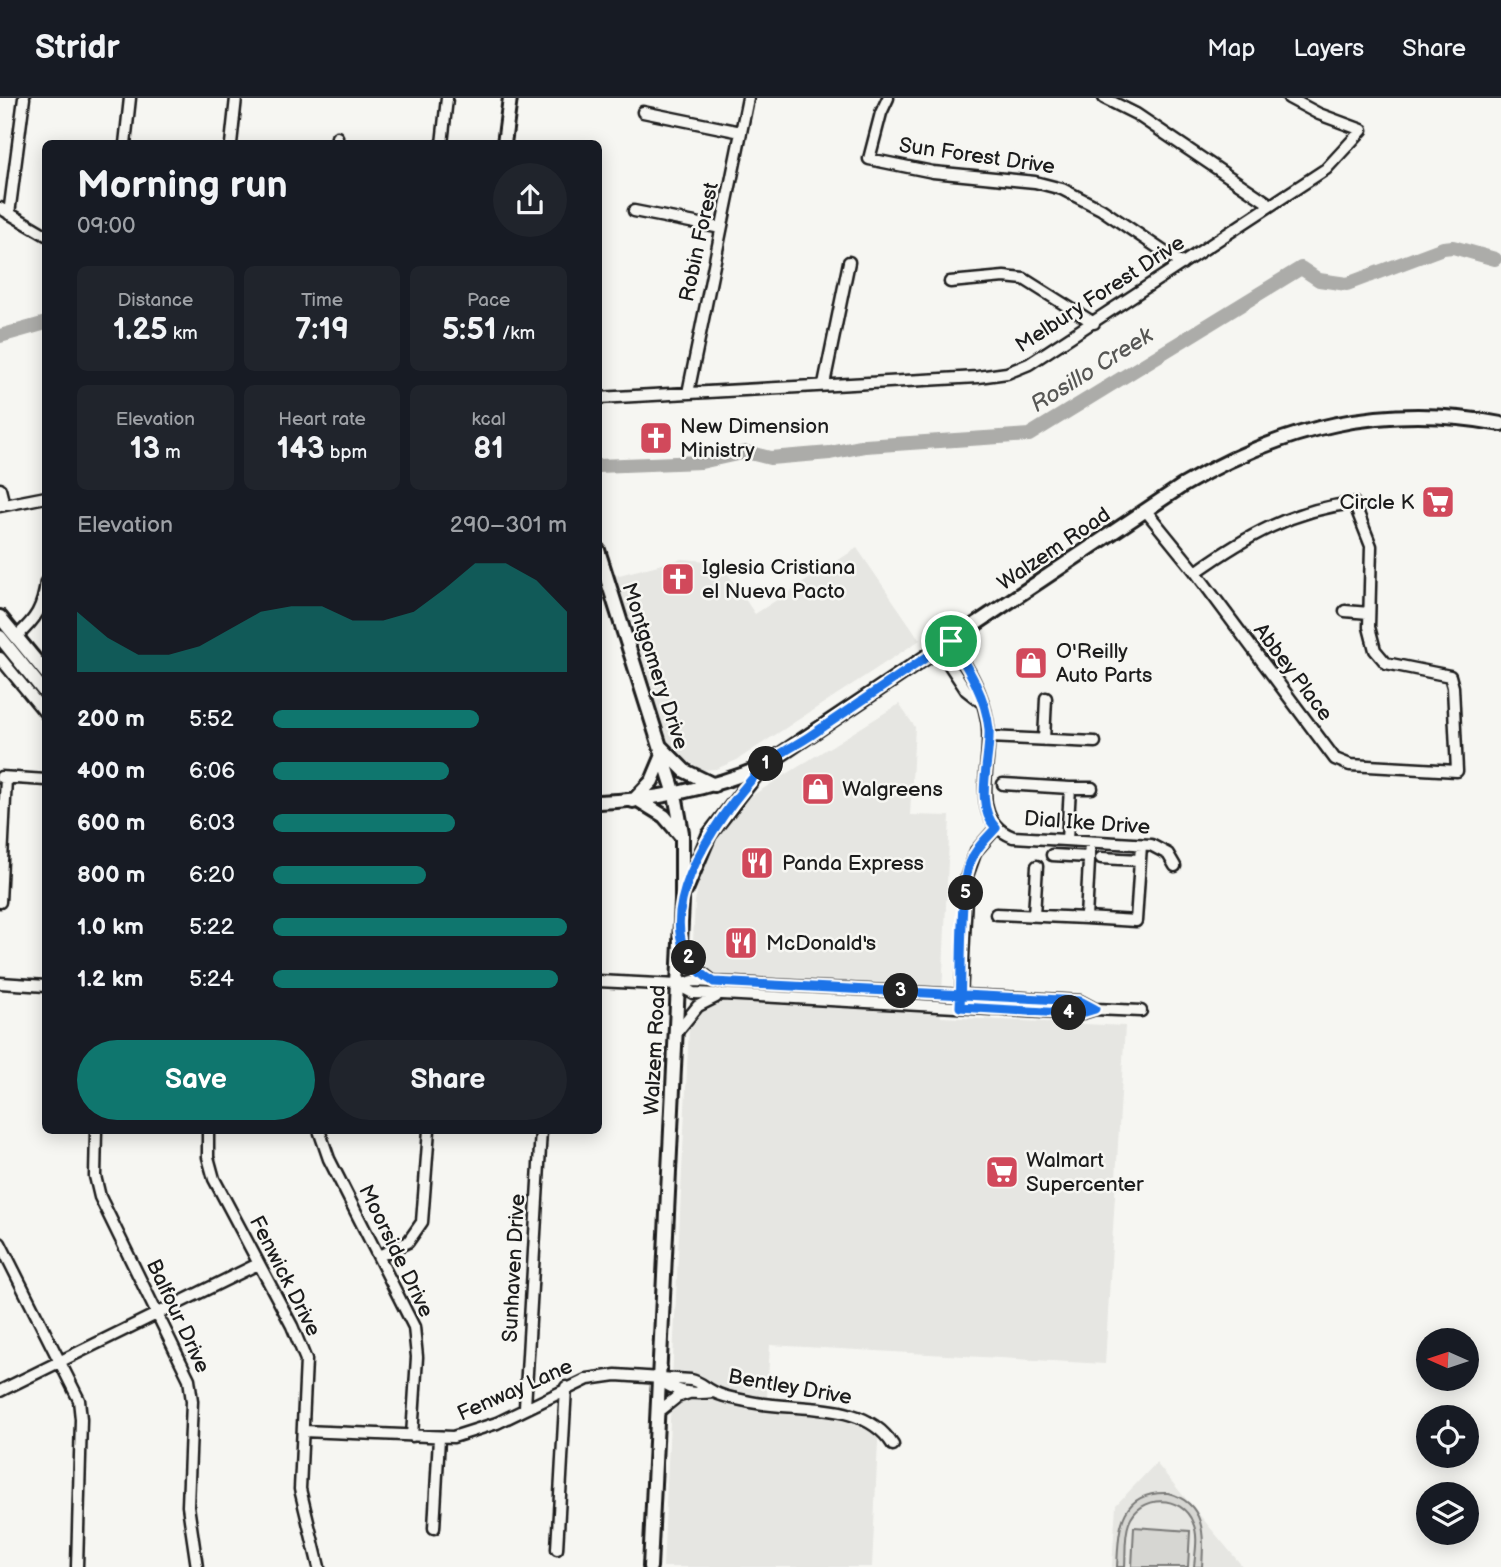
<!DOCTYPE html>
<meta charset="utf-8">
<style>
:root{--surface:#171b24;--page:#20242c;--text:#f1f3f6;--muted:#9ea1a6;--line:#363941;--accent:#0f766e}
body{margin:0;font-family:"Balsamiq Sans",sans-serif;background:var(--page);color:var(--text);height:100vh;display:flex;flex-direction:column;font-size:26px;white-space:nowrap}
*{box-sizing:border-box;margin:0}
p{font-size:23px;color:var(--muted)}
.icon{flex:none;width:38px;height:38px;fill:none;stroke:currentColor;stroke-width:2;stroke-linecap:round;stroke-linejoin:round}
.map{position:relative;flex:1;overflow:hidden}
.side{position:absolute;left:42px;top:42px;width:560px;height:994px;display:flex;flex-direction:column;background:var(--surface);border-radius:10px;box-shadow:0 4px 18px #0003}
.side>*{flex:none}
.needle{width:46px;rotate:273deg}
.tools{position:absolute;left:1416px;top:1230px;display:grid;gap:14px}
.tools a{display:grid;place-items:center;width:63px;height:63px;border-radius:50%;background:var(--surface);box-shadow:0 4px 18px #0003;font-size:35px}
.pin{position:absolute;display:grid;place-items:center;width:60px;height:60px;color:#fff;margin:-30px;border:4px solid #fff;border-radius:50%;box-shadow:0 2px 7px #0007}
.km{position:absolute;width:35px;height:35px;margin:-18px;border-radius:50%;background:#222;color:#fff;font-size:19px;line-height:35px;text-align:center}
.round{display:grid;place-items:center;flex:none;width:74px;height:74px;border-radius:37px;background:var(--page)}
.head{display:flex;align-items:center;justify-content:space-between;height:119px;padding:0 35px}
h1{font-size:38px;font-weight:700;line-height:52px}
.figures{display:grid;grid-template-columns:repeat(3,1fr);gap:10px;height:119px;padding:7px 35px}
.figures div{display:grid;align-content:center;border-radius:10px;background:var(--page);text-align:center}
.figures b{font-size:30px;font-weight:700}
.figures small{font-size:19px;font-weight:400}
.figures p{font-size:19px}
.chart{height:196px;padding:14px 35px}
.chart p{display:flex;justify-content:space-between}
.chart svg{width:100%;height:126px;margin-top:7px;fill:var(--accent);opacity:.7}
.action{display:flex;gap:14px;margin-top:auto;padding:14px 35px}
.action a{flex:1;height:80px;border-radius:42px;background:var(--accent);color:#fff;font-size:28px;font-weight:700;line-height:80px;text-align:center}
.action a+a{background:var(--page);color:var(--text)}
ul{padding:0 35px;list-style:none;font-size:23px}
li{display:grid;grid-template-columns:112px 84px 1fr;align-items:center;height:52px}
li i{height:18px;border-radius:9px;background:var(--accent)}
header{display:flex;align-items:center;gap:42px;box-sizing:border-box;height:98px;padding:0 35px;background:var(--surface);border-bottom:2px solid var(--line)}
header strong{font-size:33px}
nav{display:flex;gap:38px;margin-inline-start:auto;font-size:24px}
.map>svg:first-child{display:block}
.built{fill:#e6e6e2}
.green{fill:#d6d6d2;stroke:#797977;stroke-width:2}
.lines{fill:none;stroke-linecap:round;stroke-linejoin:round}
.river{stroke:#acaca9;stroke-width:14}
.minor-casing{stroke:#1c1c1c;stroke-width:15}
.major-casing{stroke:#1c1c1c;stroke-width:18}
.minor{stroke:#f6f6f2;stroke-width:10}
.major{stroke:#f6f6f2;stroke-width:12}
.route-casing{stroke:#fff;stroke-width:14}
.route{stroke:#1a73e8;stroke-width:9}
.labels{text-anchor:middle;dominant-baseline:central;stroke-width:5;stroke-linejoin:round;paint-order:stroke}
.street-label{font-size:21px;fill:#1c1c1c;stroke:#f6f6f2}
.poi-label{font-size:21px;fill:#1c1c1c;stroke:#f6f6f2;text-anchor:start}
.water-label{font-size:23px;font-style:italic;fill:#565654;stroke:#f6f6f2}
</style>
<header>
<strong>Stridr</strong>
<nav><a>Map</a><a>Layers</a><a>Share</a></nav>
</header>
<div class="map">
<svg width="1501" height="1469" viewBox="0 0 1501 1469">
<rect width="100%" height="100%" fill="#f6f6f2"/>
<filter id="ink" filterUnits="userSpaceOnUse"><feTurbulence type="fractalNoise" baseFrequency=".0143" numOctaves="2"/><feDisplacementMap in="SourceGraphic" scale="14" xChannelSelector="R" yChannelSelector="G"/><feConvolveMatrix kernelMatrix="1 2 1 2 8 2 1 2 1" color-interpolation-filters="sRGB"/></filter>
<g filter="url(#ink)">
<path class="built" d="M 857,450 L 920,542 L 737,662 L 716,671 L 702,672 L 671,652 L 615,478 L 682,461 L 720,464 L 755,516 Z
M 899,606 L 915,629 L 910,717 L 950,718 L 941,919 L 1125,928 L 1105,1266 L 770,1247 L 767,1300 L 828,1304 L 879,1323 L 872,1469 L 663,1469 L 695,803 L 704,759 L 723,726 L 753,697 Z
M 1156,1365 L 1243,1469 L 1112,1469 L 1116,1407 Z"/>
<path class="green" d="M 1168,1395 C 1206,1405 1204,1437 1202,1469 L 1194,1469 C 1195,1455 1199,1438 1193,1425 C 1182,1396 1140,1396 1129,1425 C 1124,1438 1126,1455 1125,1469 L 1117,1469 C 1119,1432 1118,1393 1168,1395 Z
M 1134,1429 L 1190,1433 L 1188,1469 L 1132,1469 Z"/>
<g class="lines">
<path class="river" d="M 0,238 L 46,225
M 598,368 L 701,364 L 746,354 L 770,360 L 830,355 L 865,348 L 1029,337 L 1301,170 L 1319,182 L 1347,186 L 1443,150 L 1453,149 L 1495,161"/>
<defs>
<path id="minor" d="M 888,0 L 881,15 L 869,61 L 933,74 L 1035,84 L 1062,91 L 1101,111 L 1182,166
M 1104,0 L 1136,16 L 1271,107
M 643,14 L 741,34
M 125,46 L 130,0
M 231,46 L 236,0
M 336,46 L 337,39
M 442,46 L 447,0
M 0,110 L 46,137
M 634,113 L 721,130
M 9,116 L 24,0
M 950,184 L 1004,179 L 1024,181 L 1094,225
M 824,286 L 849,164
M 688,295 L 748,0
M 598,300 L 978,279 L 1007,275 L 1029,266 L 1326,71 L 1362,32 L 1319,16 L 1289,0
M 0,391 L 4,407
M 0,408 L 46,399
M 1146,413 L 1194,472 L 1335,661 L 1350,667 L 1457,673 L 1453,589 L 1450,578
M 1196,474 C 1245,439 1294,411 1354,405 L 1371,448 L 1369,529 L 1375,552 L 1386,565 L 1450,578
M 1345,513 L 1369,515
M 17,538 C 36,521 43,510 46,484
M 951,543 C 967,569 982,592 987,622 C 995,661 965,721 1013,739 L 1151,747 L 1168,756 L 1175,768
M 939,551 L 966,592 L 980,603
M 0,560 L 46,616
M 989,639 L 1095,644
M 1044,642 L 1046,600
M 1,679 L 46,682
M 1003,686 L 1070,690 L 1067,742
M 1070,690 L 1092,690
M 1052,757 L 1089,759
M 1101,760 L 1140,762
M 0,804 L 6,680
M 996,816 L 1086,820 L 1090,744
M 1034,817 L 1037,768
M 1086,820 L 1136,823 L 1141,747
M 680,846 L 697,871 L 711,882
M 598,883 L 678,887 L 693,883 L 1080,903 L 1095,911
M 0,885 L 46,888
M 678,887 L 693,895 L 722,896 L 1079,916 L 1095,911 L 1141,913
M 961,902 L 967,778 L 976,753 L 996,730
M 676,935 L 698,908 L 716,899
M 96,1032 L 95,1078 L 100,1099 L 189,1281 L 192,1303 L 188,1408 L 197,1469
M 208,1032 L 208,1059 L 214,1081 L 292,1228 L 306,1262 L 300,1391 L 319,1469
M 319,1032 L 329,1061 L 414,1229 L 417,1259 L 412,1338
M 0,1145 L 79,1302 L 81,1321 L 77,1469
M 379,1158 L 408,1144 L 422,1124 L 429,1032
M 659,1281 C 674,1294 692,1297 713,1294
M 0,1293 L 258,1166
M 525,1309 L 541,1032
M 657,1315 L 677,1299 L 689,1295
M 303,1333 L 453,1339 L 497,1325 L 588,1281 L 616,1277 L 691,1282 C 701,1284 705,1290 714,1294 C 723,1299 736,1301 746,1303 C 792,1315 863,1299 893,1347
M 434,1430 L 439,1340
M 557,1451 L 566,1289"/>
<path id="major" d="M 504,46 L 510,0
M 598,452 L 675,696 L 682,735 L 682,803 L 650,1469
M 0,519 L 46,575
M 0,539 L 46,596
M 661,649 L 685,673 L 714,687
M 638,702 L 664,718 L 682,739
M 633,703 L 652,683 L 663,657
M 598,704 C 656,702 709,691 762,669 L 1182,388 C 1284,328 1384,304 1501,326
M 686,792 L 709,737 L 762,669"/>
</defs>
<use href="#minor" class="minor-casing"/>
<use href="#major" class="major-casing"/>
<use href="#minor" class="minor"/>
<use href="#major" class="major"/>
</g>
</g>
<g class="lines" filter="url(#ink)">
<defs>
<path id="route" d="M 951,543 C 904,574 857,606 810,638 C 795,648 773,658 761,671 C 718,717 631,836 714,884 C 836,890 958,896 1080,903 L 1095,911 L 1079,916 L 960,909 C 962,873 959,796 970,765 C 975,751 986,741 996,730 C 973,706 991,662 989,631 C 986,599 968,570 951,543"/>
</defs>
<use href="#route" class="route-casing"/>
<use href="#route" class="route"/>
</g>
<defs>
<symbol id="church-square" viewBox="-11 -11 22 22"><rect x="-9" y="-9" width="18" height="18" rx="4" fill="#d1495b" stroke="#f6f6f2"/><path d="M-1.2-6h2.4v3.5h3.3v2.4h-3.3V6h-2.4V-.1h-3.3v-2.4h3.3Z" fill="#fff"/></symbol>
<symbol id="supermarket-square" viewBox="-11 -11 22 22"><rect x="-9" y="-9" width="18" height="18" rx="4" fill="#d1495b" stroke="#f6f6f2"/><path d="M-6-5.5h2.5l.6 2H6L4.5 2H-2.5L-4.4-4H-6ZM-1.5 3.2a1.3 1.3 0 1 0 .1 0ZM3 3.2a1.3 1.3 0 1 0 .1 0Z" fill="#fff"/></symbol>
<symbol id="shop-square" viewBox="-11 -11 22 22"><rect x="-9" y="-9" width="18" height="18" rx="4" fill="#d1495b" stroke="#f6f6f2"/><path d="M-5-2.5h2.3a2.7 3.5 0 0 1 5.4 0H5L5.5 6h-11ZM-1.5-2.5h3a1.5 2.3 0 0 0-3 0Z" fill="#fff"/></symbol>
<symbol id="restaurant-square" viewBox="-11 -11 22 22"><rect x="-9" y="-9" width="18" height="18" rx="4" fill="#d1495b" stroke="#f6f6f2"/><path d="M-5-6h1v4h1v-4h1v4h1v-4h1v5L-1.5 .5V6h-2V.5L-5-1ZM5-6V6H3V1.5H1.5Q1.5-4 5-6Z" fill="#fff"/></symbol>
</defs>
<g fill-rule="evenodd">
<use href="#church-square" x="637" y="321" width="38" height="38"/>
<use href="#supermarket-square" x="1419" y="385" width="38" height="38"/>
<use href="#church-square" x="659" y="462" width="38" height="38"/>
<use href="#shop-square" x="1012" y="546" width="38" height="38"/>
<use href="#shop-square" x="799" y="672" width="38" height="38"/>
<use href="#restaurant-square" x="738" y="746" width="38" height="38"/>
<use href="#restaurant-square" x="722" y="826" width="38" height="38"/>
<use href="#supermarket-square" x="983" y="1055" width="38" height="38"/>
</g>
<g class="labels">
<g class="street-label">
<text transform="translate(977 58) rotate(8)">Sun Forest Drive</text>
<text transform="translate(699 144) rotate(-78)">Robin Forest</text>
<text transform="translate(1100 196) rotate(-33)">Melbury Forest Drive</text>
<text transform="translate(1054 451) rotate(-34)">Walzem Road</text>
<text transform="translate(655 568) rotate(72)">Montgomery Drive</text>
<text transform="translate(1293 574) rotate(53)">Abbey Place</text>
<text transform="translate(1087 725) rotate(4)">Dial Ike Drive</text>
<text transform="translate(655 952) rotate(-87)">Walzem Road</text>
<text transform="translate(396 1153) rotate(64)">Moorside Drive</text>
<text transform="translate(514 1170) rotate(-87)">Sunhaven Drive</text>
<text transform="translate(285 1178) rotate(63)">Fenwick Drive</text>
<text transform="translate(178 1218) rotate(65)">Balfour Drive</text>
<text transform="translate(790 1289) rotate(10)">Bentley Drive</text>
<text transform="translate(515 1292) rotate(-24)">Fenway Lane</text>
</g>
<g class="poi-label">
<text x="680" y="328">New Dimension<tspan x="680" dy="24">Ministry</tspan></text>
<text x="1414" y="404" text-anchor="end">Circle K</text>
<text x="702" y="469">Iglesia Cristiana<tspan x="702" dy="24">el Nueva Pacto</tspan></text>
<text x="1056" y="553">O'Reilly<tspan x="1056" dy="24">Auto Parts</tspan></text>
<text x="842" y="691">Walgreens</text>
<text x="782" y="765">Panda Express</text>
<text x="766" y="845">McDonald's</text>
<text x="1026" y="1062">Walmart<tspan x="1026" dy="24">Supercenter</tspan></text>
</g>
<g class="water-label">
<text transform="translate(1092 272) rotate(-32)">Rosillo Creek</text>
</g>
</g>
</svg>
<div class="tools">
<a><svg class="needle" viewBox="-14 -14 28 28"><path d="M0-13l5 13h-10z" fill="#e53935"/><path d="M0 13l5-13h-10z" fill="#9ea1a6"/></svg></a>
<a><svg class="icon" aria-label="locate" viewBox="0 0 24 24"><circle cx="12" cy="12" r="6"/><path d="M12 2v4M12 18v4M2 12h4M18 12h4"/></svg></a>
<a><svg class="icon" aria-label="layers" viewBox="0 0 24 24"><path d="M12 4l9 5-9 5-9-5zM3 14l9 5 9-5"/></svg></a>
</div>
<div class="pin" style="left:951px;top:543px;background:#1e9e55"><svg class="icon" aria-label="arrive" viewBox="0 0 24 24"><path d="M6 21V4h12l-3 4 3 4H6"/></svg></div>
<b class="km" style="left:766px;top:666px">1</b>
<b class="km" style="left:689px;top:860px">2</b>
<b class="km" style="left:901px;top:893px">3</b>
<b class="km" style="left:1069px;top:915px">4</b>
<b class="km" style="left:966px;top:795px">5</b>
<section class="side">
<div class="head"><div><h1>Morning run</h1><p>09:00</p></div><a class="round"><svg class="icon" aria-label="share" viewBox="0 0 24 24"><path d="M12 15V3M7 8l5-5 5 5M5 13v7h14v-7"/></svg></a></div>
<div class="figures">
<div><p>Distance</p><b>1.25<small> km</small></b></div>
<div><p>Time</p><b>7:19</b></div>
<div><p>Pace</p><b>5:51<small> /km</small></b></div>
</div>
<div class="figures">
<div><p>Elevation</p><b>13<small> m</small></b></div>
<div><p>Heart rate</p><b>143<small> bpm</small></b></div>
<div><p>kcal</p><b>81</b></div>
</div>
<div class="chart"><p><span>Elevation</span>290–301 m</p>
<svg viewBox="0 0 160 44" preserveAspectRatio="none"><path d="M0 44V23L10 32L20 38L30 38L40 35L50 29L60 23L70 21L80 21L90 26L100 26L110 23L120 15L130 6L140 6L150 12L160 23V44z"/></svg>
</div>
<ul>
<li><b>200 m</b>5:52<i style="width:70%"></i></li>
<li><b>400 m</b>6:06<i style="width:60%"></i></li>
<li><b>600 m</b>6:03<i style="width:62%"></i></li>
<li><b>800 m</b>6:20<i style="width:52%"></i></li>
<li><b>1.0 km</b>5:22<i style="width:100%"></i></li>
<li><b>1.2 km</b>5:24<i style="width:97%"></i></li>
</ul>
<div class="action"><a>Save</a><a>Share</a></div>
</section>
</div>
